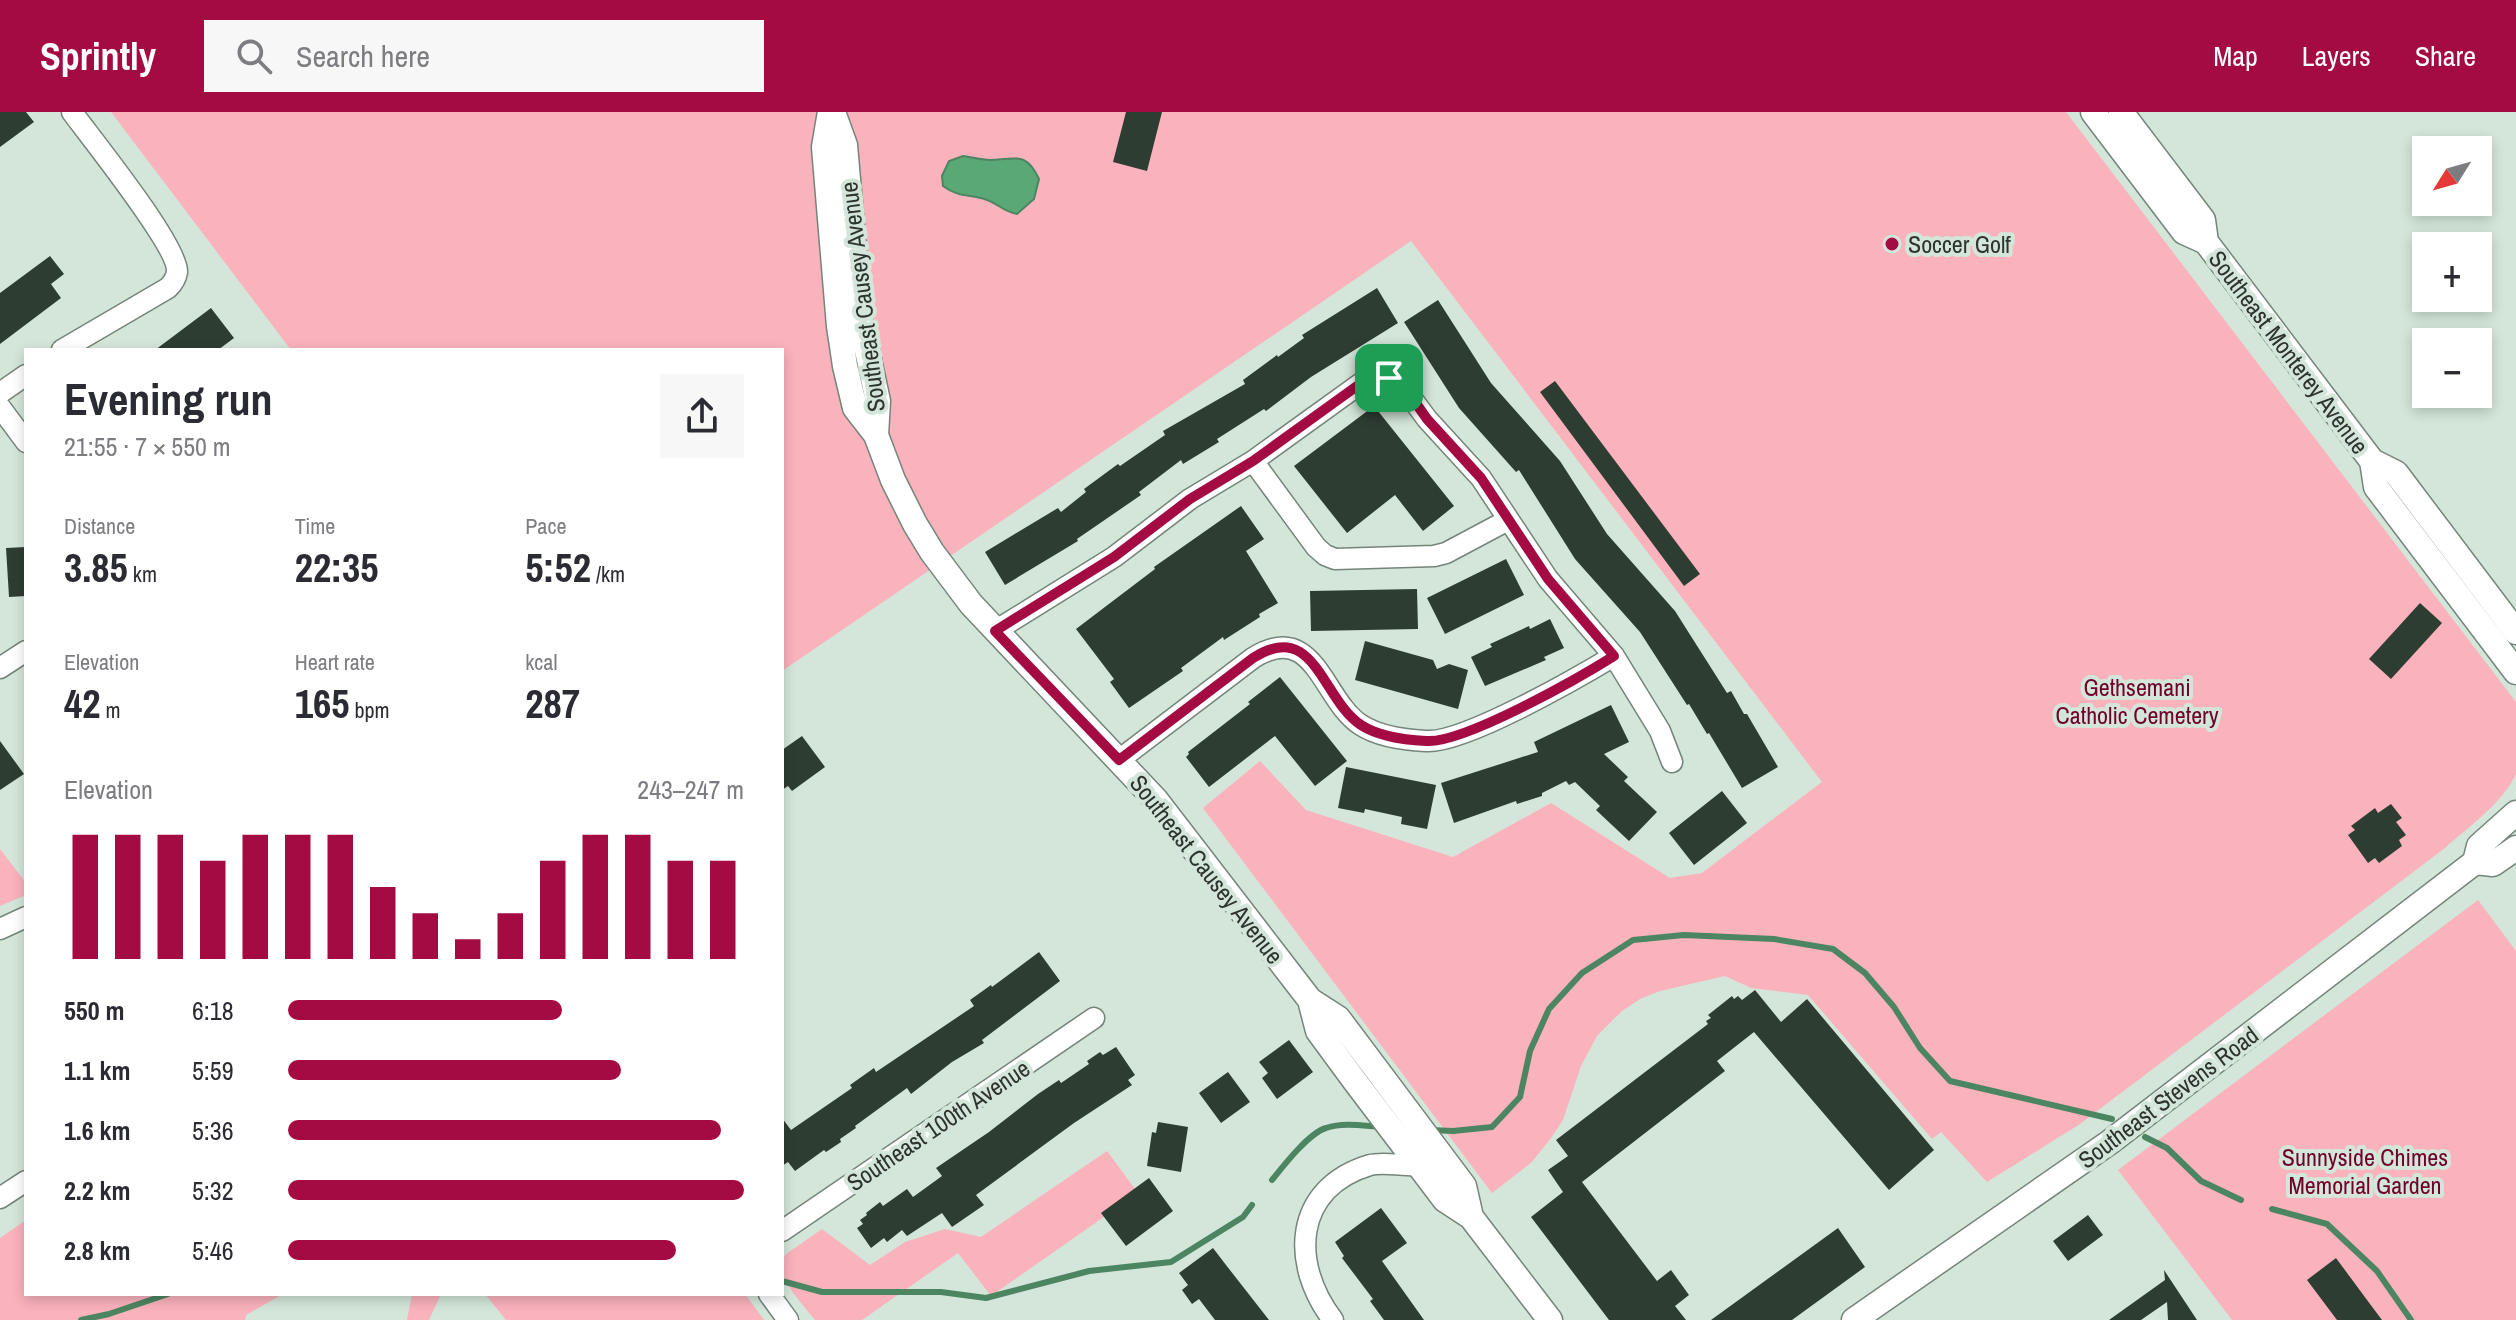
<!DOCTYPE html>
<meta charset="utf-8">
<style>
:root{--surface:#fff;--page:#f7f7f7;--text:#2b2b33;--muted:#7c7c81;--accent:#a40b43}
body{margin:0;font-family:"Archivo Narrow",sans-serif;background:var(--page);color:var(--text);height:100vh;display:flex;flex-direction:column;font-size:30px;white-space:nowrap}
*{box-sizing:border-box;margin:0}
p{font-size:26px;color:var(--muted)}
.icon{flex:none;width:44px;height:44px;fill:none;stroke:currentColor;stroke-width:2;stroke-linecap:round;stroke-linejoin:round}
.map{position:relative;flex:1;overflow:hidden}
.panel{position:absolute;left:24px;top:236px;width:760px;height:948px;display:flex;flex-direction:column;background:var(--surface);border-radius:0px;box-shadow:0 4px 12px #0003}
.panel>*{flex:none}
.needle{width:52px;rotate:233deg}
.fabs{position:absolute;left:2412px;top:24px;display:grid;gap:16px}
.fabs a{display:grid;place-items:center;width:80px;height:80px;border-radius:0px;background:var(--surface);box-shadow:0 4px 12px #0003;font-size:40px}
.pin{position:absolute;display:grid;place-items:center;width:68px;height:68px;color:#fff;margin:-34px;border-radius:16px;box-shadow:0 4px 12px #0006}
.round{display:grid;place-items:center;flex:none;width:84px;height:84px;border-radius:0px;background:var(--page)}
.overview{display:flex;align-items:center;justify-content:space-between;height:136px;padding:0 40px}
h1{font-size:44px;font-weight:700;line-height:60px}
.stats{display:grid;grid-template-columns:repeat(3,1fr);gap:12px;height:136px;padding:8px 40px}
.stats div{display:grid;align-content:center}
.stats b{font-size:40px;font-weight:700}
.stats small{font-size:22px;font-weight:400}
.stats p{font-size:22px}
.chart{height:224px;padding:16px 40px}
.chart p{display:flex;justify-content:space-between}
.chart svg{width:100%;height:144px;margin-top:8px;stroke:var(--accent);stroke-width:6}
ul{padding:0 40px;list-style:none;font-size:26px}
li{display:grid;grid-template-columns:128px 96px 1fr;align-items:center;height:60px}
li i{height:20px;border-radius:10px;background:var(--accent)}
header{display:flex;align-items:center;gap:48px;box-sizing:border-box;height:112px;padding:0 40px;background:var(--accent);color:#fff}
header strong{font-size:38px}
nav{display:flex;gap:44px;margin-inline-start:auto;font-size:28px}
.search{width:560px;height:72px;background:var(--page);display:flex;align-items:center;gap:20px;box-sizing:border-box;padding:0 28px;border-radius:0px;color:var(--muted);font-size:30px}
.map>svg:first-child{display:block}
.green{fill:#fab2bd}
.water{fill:#5aa876;stroke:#4c8561;stroke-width:2}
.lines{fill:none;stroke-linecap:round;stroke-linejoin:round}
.stream{stroke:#4c8561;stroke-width:6}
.building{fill:#2e3d32}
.minor-casing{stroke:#748579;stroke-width:23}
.tertiary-casing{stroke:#748579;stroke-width:27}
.minor{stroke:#fff;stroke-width:20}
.tertiary{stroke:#fff;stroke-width:24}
.route-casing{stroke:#fff;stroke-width:16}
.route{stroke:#a40b43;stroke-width:10}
.poi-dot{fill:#a40b43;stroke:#d4e6d9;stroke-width:3}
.labels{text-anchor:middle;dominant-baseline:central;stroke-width:8;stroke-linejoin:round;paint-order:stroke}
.poi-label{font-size:24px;fill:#2d342f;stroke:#d4e6d9;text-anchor:start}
.street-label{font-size:24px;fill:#2d342f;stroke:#d4e6d9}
.park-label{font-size:24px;fill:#6f012a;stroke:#d4e6d9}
</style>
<header>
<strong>Sprintly</strong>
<div class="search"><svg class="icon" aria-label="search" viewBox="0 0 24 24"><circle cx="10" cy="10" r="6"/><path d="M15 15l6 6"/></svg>Search here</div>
<nav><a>Map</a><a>Layers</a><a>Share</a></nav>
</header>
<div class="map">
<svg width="2516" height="1208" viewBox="0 0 2516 1208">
<rect width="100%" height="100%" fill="#d4e6d9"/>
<path class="green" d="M 111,0 L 2066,0 L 2516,590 L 2516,662 C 2502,692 2469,714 2445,736 L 2080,1012 L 1987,1070 L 1941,1020 L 1932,1027 L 1808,883 L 1751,876 L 1725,864 L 1660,879 L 1640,887 L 1622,899 L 1597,924 L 1581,954 L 1563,1008 L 1551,1026 L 1532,1050 L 1492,1081 L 1203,696 L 1260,649 L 1306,698 L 1453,745 L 1551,691 L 1670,766 L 1702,761 L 1822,670 L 1411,129 L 782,559 L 782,238 L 291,238 Z
M 0,737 L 26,771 L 26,783 L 0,794 Z
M 2478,788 L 2516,839 L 2516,1208 L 2232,1208 L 2118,1058 Z
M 1107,1039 L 1138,1081 L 991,1184 L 958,1141 L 862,1208 L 815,1208 C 803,1192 771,1162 786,1142 L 822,1117 L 870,1153 L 905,1130 L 945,1117 L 981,1125 Z
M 26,1108 L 26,1182 L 283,1182 L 246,1203 L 245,1208 L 0,1208 L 0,1126 Z
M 412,1182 L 441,1182 L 429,1208 L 407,1208 Z
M 485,1182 L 745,1182 L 764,1208 L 506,1208 Z"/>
<path class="water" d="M 963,44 C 972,45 981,48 990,48 C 1016,47 1026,39 1039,67 L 1034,87 L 1017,102 C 1002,99 999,92 987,88 C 970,82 959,86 943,74 L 942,64 L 949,49 Z"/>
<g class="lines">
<path class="stream" d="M 1430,1018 L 1453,1019 L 1492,1015 L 1520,985 L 1530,939 L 1549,897 L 1582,861 L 1633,828 L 1684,823 L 1774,827 L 1833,837 L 1865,861 L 1894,895 L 1920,936 L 1950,969 L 2112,1007
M 2145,1025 L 2167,1036 L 2201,1069 L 2241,1088
M 1272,1068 C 1284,1053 1309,1021 1326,1016 C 1344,1010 1364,1014 1382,1015
M 2272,1097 L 2327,1112 L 2377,1159 L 2411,1208
M 782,1169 L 822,1180 L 941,1180 L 986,1186 L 1089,1159 L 1171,1150 L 1243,1105 L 1252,1093
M 81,1208 L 109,1202 L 168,1182"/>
</g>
<path class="building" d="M 0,0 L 26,0 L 34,10 L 0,35 Z
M 1126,0 L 1162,0 L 1147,59 L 1113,50 Z
M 50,144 L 64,162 L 51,172 L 61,186 L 0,232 L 0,181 Z
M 1377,176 L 1398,211 L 1311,265 L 1266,299 L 1264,297 L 1217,327 L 1219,330 L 1183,352 L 1181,348 L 1139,380 L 1141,383 L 1077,427 L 1078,429 L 1005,473 L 985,440 L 1058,396 L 1061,400 L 1086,380 L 1084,377 L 1118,352 L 1120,354 L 1165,323 L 1163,319 L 1245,272 L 1243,268 L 1277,243 L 1278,245 L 1304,226 L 1302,223 Z
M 1438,188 L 1491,271 L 1560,349 L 1607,422 L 1675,499 L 1727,581 L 1731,579 L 1744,602 L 1747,602 L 1778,655 L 1742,676 L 1709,621 L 1707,622 L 1689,592 L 1687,593 L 1640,520 L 1575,447 L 1519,358 L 1516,360 L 1459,296 L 1404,210 Z
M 211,196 L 234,226 L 218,238 L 155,238 Z
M 1555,269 L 1700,462 L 1684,474 L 1540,280 Z
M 1374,294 L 1454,394 L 1423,419 L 1395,383 L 1347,421 L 1294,354 Z
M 1241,394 L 1264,427 L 1246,439 L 1278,491 L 1259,502 L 1260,505 L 1224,528 L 1223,525 L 1181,556 L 1183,559 L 1129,596 L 1110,570 L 1114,567 L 1076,517 L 1155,457 L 1154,455 Z
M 26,435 L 26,484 L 9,485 L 6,436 Z
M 1506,447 L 1524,483 L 1445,522 L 1427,486 Z
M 1417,477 L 1418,517 L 1311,519 L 1310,479 Z
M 2420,491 L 2442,511 L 2391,567 L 2369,547 Z
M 1550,507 L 1564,536 L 1544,545 L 1546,548 L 1485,574 L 1471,545 L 1492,535 L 1490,532 L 1529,514 L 1530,517 Z
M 1365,529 L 1433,548 L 1437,557 L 1449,552 L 1468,558 L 1458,597 L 1355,568 Z
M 1280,565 L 1347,649 L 1315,674 L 1275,624 L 1209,675 L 1186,645 L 1189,642 L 1188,640 L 1250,592 L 1248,590 Z
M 1611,593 L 1629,630 L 1604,642 L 1628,665 L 1624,669 L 1657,700 L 1629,729 L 1596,698 L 1600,694 L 1575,670 L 1569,673 L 1566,669 L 1542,681 L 1542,684 L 1517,692 L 1516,689 L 1454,711 L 1441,671 L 1538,640 L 1534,630 Z
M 802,624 L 825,655 L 792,679 L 788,674 L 782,678 L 782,638 Z
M 0,629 L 24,662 L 0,678 Z
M 1346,655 L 1436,673 L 1427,717 L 1401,712 L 1402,705 L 1365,697 L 1364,701 L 1338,696 Z
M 1722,679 L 1747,711 L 1694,753 L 1669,721 Z
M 2391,692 L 2402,706 L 2396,710 L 2406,723 L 2399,728 L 2402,734 L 2379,751 L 2375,746 L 2368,751 L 2348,723 L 2355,718 L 2351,714 L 2375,696 L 2378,701 Z
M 1039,840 L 1060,869 L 982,928 L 984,931 L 952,950 L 911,982 L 907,976 L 855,1014 L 856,1016 L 840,1027 L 841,1030 L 826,1040 L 824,1038 L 795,1059 L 788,1050 L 782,1054 L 782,1006 L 791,1018 L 852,976 L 850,973 L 874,956 L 876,960 L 974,894 L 970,888 L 991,873 L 992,875 Z
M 1755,878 L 1781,910 L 1807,887 L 1934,1038 L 1889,1078 L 1754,920 L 1717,949 L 1725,959 L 1582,1070 L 1657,1169 L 1671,1158 L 1689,1183 L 1675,1194 L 1686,1208 L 1609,1208 L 1531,1105 L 1563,1080 L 1548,1058 L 1568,1044 L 1556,1028 L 1708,912 L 1706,909 L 1711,906 L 1708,903 L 1732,884 L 1734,887 L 1738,884 L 1742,888 Z
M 1289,928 L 1313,960 L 1277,987 L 1262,966 L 1268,961 L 1259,950 Z
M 1116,935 L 1135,963 L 1128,968 L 1132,973 L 1074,1011 L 976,1083 L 984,1093 L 952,1115 L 942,1101 L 907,1124 L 902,1118 L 887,1130 L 884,1126 L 871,1136 L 857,1116 L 863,1112 L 860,1108 L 867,1103 L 866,1101 L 880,1090 L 883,1094 L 907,1077 L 913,1085 L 942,1064 L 936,1056 L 989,1020 L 1038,982 L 1059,968 L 1061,971 L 1089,952 L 1087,949 L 1100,940 L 1103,943 Z
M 1228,960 L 1250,990 L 1221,1011 L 1199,981 Z
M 1158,1010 L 1188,1015 L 1181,1060 L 1147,1054 L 1152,1020 L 1156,1021 Z
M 1149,1066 L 1173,1099 L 1126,1134 L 1101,1101 Z
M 1381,1096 L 1407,1131 L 1382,1149 L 1424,1208 L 1384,1208 L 1370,1189 L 1373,1187 L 1342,1146 L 1344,1144 L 1335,1130 Z
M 2088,1103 L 2103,1123 L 2068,1149 L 2053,1129 Z
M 1838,1116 L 1865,1155 L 1792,1208 L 1711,1208 Z
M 1213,1136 L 1226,1153 L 1269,1208 L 1215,1208 L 1199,1187 L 1192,1192 L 1182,1178 L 1188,1173 L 1179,1161 Z
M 2336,1146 L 2370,1192 L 2382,1208 L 2337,1208 L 2307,1168 Z
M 2164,1158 L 2197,1208 L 2168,1208 L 2167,1190 L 2141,1208 L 2109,1208 L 2165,1168 Z"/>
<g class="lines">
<defs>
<path id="minor" d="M 62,238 L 168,176 C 172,172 176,167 177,160 C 179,135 91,26 72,0
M 0,281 L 26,263
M 0,295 L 26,330
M 1253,349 L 1316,435 L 1325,443 L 1335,447 L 1434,444 L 1446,441 L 1508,408
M 995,519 L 1114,445 L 1190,387 L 1253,349 L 1364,269 L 1375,265 L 1389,266 L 1401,272 L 1427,307 L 1481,366 L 1548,467 L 1614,544 L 1660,619 L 1672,650
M 0,556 L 26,539
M 1119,648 L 1253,546 C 1315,507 1322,588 1361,613 C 1378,624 1406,628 1426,629 C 1463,632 1579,565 1614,544
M 0,817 L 26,805
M 0,1086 L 26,1069
M 782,1119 L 1094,906
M 769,1182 L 788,1208
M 1333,1208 C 1290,1152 1293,1076 1370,1053 C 1380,1050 1406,1053 1419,1054"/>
<path id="tertiary" d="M 830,0 L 824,35 L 839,214 L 845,254 L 855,296 L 876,323 L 893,368 L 915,412 L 932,440 L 971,492 L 1156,688 L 1310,888 L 1338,906 L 1464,1074 L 1471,1105
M 833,0 L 845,33 L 860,206 L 878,289 L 876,323
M 2093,0 L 2184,120 L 2206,130 L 2372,349 L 2396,361 L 2516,520
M 2121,0 L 2203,108 L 2206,130
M 2372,349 L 2376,375 L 2516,560
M 2475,750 L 2493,752 L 2516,736
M 1310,888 L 1318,919 L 1354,968 L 1445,1088 L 1471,1105 L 1550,1208
M 1854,1208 L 2110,1030 L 2475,750 L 2479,734 L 2516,701"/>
</defs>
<use href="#minor" class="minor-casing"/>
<use href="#tertiary" class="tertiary-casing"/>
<use href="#minor" class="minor"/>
<use href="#tertiary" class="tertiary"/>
</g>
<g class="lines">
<defs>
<path id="route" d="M 1375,265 L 1389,266 L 1401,272 L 1408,280 L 1427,307 L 1481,366 L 1548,467 L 1614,544 C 1579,566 1463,632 1426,629 C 1406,628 1378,624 1361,613 C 1322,588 1315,506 1253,546 L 1119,648 L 995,519 L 1114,445 L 1190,387 L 1253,349 L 1364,269 Z"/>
</defs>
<use href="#route" class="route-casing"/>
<use href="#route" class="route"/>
</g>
<circle class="poi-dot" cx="1892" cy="132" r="8"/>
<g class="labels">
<g class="poi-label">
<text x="1908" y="132">Soccer Golf</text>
</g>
<g class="street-label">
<text transform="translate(862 185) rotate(-97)">Southeast Causey Avenue</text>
<text transform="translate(2289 240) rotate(53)">Southeast Monterey Avenue</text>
<text transform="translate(1207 757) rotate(52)">Southeast Causey Avenue</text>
<text transform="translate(2168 985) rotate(-37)">Southeast Stevens Road</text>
<text transform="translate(938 1013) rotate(-34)">Southeast 100th Avenue</text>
</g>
<g class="park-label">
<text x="2137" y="575">Gethsemani<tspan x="2137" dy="28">Catholic Cemetery</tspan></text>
<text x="2365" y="1045">Sunnyside Chimes<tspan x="2365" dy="28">Memorial Garden</tspan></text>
</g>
</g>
</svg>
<div class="fabs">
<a><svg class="needle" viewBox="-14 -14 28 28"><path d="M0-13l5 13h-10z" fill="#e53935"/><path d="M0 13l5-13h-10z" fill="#7c7c81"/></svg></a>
<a>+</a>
<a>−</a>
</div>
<div class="pin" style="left:1389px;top:266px;background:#1e9e55"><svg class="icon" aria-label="arrive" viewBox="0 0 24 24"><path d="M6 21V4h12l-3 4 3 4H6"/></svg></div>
<section class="panel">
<div class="overview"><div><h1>Evening run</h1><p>21:55 · 7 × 550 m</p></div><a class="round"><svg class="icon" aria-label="share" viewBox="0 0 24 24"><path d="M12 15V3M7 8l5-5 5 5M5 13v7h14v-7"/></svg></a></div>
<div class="stats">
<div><p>Distance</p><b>3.85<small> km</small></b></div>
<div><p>Time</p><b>22:35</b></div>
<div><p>Pace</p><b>5:52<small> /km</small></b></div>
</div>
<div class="stats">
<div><p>Elevation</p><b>42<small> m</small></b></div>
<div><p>Heart rate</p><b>165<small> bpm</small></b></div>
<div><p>kcal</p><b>287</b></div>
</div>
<div class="chart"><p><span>Elevation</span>243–247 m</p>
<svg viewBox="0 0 160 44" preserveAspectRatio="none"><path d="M5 44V6M15 44V6M25 44V6M35 44V14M45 44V6M55 44V6M65 44V6M75 44V22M85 44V30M95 44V38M105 44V30M115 44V14M125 44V6M135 44V6M145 44V14M155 44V14"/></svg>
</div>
<ul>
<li><b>550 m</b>6:18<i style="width:60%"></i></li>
<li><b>1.1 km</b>5:59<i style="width:73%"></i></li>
<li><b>1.6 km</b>5:36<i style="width:95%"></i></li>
<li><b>2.2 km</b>5:32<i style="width:100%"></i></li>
<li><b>2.8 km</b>5:46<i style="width:85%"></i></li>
</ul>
</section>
</div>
